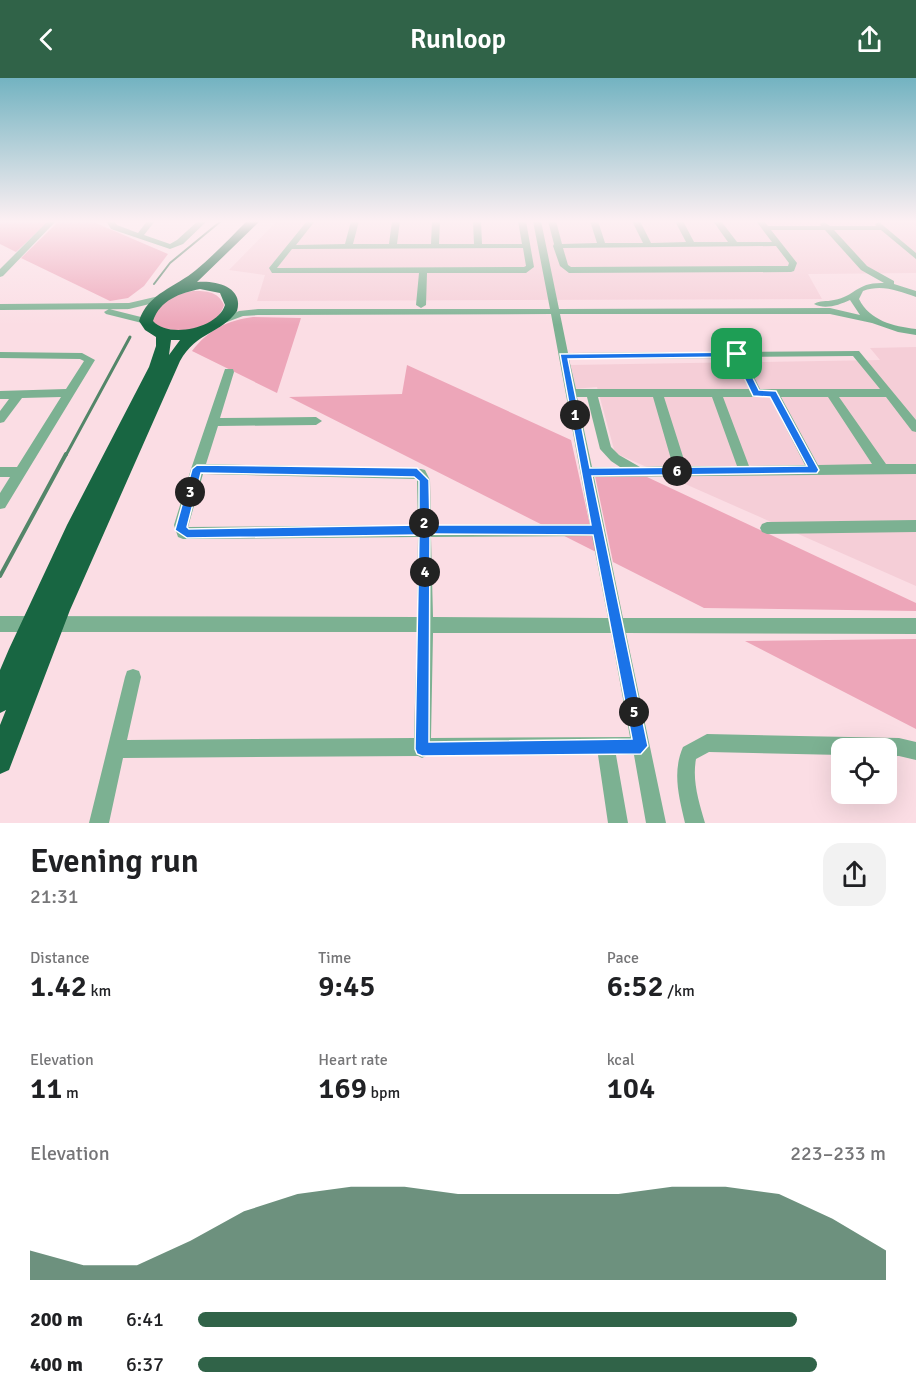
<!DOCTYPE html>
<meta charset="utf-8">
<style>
:root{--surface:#fff;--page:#f2f2f2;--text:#202124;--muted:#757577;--accent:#306348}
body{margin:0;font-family:Signika,sans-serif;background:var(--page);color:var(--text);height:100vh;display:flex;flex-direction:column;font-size:22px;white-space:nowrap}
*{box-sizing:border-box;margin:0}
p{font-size:20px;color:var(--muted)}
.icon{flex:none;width:33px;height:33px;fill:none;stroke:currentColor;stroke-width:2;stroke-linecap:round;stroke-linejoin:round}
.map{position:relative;height:745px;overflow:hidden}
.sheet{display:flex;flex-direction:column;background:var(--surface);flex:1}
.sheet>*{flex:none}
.fabs{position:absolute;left:831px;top:660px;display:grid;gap:12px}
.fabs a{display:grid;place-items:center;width:66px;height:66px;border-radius:12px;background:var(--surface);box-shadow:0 6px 24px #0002;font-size:30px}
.pin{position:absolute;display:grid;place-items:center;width:51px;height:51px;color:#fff;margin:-26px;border-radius:12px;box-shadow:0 3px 9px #0006}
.km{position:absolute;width:30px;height:30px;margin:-15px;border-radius:50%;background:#222;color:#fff;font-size:16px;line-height:30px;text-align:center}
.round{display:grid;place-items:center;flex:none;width:63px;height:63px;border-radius:18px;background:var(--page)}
.head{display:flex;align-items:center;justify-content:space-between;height:102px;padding:0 30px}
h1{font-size:33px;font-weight:600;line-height:45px}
.stats{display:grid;grid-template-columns:repeat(3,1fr);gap:9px;height:102px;padding:6px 30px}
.stats div{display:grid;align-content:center}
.stats b{font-size:30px;font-weight:600}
.stats small{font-size:16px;font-weight:400}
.stats p{font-size:16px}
.chart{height:168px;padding:12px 30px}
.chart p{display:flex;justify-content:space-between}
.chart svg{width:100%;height:108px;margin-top:6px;fill:var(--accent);opacity:.7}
ul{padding:0 30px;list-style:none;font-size:20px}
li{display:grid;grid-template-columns:96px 72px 1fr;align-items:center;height:45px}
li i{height:15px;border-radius:8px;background:var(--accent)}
header{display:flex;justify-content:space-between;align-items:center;height:78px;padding:0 30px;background:var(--accent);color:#fff;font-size:27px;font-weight:600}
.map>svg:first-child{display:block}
.built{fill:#f5ced7}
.green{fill:#eda6b9}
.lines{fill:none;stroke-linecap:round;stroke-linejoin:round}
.stream-far2{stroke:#538669;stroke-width:2}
.stream-far1{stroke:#538669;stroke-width:3}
.stream{stroke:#538669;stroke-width:4}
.minor{fill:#7cb192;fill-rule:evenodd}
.highway{fill:#186642;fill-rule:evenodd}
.route{fill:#1a73e8;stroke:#fff;stroke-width:1.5;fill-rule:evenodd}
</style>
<header><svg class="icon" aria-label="back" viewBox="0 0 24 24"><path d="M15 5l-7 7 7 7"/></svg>Runloop<svg class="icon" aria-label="share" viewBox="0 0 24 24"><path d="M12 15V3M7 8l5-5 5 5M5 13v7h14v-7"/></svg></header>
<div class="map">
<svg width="916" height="745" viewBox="0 0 916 745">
<rect width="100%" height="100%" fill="#fbdde4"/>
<path class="built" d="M 277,143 L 916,143 L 916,195 L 808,196 L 822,221 L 257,223 L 265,197 L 229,192 Z
M 916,269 L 916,508 L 615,375 L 597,309 L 573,311 L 570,287 L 880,282 L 870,270 Z"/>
<path class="green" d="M 0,143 L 49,143 L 16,174 L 0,166 Z
M 59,143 L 91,143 L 168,176 L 144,208 L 128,220 L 110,223 L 21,180 Z
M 193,213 C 206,213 218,213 224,227 C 215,255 180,255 156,249 L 152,242 C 161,223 172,217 193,213 Z
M 253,239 L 301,240 L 277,315 L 192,273 C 208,252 228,242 253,239 Z
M 407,287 L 571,362 L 596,474 L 289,319 L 402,316 Z
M 595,398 L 647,399 L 916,525 L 916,533 L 704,530 L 613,484 Z
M 916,561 L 916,651 L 745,563 Z"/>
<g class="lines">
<path class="stream-far2" d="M 154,206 L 170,185 L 221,143"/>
<path class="stream-far1" d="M 66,377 L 130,259"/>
<path class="stream" d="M 0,498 L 66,376"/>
<path class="minor" d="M 48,143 L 56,143 L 3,198 L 0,199 L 0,191 Z
M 106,143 L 114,143 L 117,147 L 138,155 L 147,143 L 155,143 L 144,157 L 170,166 L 177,162 L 198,143 L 207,143 L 183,166 L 170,171 L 111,151 Z
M 307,143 L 315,143 L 296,167 L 345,166 L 351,143 L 359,143 L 353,166 L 389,166 L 392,143 L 400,143 L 397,166 L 431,166 L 432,143 L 440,143 L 439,166 L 474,166 L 473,143 L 481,143 L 482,166 L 522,166 L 518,143 L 526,143 L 534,189 L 526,195 L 427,195 L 426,227 L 421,230 L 416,227 L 419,195 L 272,195 L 269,190 ZM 523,170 L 526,188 L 524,189 L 277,190 L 292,171 Z
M 533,143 L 541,143 L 559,231 L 830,230 L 860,237 L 850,222 C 839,227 825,232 814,226 C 820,222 826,224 834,222 C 856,218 856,204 884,205 L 861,192 L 825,152 L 771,152 L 797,185 L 794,193 L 791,194 L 569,195 L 560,188 L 553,168 L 554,166 L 548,143 L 556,143 L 562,166 L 597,165 L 590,143 L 598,143 L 605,165 L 643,165 L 632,143 L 640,143 L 651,165 L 686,164 L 675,143 L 683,143 L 694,164 L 728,164 L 713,143 L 721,143 L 737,164 L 772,164 L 756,143 L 764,143 L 768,148 L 821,148 L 820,146 L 824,144 L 830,148 L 876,148 L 875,146 L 879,144 L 916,175 L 916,181 L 881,152 L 834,152 L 867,188 L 894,203 L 894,206 L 916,213 L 916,219 C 898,213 882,206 863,213 L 859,221 C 870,243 893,248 916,251 L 916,257 L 898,254 L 872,245 L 830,236 L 560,236 L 568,275 L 859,273 L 916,342 L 916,354 L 912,353 L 886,319 L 839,319 L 886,386 L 916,386 L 916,396 L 594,399 L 623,540 L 916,540 L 916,556 L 626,555 L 666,745 L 646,745 L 634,677 L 616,677 L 628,745 L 608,745 L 598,677 L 426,678 L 422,680 L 418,678 L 123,680 L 109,745 L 89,745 L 125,599 L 127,593 L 133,591 L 139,593 L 141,599 L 127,662 L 414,660 L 417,554 L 0,554 L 0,538 L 417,539 L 418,459 L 183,461 L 178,459 L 174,447 L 191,391 L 225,291 L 233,291 L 234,294 L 220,340 L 316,339 L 322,343 L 316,347 L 218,348 L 206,386 L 421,391 L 425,392 L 430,402 L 431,447 L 590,446 L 551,236 L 258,237 L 243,238 L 219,247 L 214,244 L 239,233 L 258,231 L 550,231 ZM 776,168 L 789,185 L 788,188 L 571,189 L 568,187 L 563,170 ZM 853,278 L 880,311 L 760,311 L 744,279 ZM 734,280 L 749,311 L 576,311 L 569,281 ZM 577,319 L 587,319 L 600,371 L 611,383 L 620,389 L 592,389 ZM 598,319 L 653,319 L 673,388 L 640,389 L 619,377 L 611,369 ZM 664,319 L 712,319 L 737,388 L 686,388 ZM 723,319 L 770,319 L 805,387 L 749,388 ZM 781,319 L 828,319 L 872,386 L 818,387 ZM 203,396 L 417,401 L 418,447 L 188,449 ZM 592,458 L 608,540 L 433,539 L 431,459 ZM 433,555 L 611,555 L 630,659 L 431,660 Z
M 159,218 L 162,219 L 162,223 L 129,231 L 0,232 L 0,226 L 129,225 Z
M 109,231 L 149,241 L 151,243 L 146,246 L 106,236 L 104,234 Z
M 0,274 L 82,275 L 95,282 L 5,430 L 0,431 L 0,415 L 10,399 L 0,399 L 0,389 L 17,389 L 61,319 L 22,320 L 4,344 L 0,345 L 0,333 L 9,321 L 0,321 L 0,313 L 66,311 L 84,283 L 80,281 L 0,280 Z
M 916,442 L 916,454 L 767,456 L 762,454 L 760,450 L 762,446 L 767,444 Z
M 707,656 L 899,660 L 916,664 L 916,682 L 899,678 L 886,678 L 886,670 L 842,670 L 842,677 L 709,674 L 696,681 C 692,703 699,724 705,745 L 685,745 C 679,719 672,694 683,669 Z"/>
<path class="highway" d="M 247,143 L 260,143 L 197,204 C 216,202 244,209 237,233 C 221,256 197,253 180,283 L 70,532 L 9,692 L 0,696 L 0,647 L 6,632 L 0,635 L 0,592 L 9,571 L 67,447 L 149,289 L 156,268 L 156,259 L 145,252 L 139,243 C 148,215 176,209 196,192 C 214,177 231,159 247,143 ZM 200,211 L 220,215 L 225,227 C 218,250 169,261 153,243 C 160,222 180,215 200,211 ZM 171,262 L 180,262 L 169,277 Z"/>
</g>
<linearGradient id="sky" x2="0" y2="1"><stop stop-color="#73b3c1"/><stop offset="0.58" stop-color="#fdf0f3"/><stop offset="1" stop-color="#fdf0f3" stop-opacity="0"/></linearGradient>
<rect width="916" height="247" fill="url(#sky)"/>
<path class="route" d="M 740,274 L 759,312 L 776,313 L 819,392 L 817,395 L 592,398 L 648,668 L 641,676 L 422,678 L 417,676 L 415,671 L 419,457 L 187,460 L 175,452 L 192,391 L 197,387 L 417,390 L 429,402 L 430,447 L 591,447 L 560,276 ZM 734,279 L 753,318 L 770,319 L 807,388 L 590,390 L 568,281 ZM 201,395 L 414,399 L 419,403 L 419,447 L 189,451 L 187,449 ZM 430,456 L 593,457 L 632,661 L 429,664 Z"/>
</svg>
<div class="fabs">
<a><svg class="icon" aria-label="locate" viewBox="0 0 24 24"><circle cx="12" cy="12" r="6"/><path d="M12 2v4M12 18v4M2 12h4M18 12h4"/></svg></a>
</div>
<div class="pin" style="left:737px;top:276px;background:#1e9e55"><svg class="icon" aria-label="arrive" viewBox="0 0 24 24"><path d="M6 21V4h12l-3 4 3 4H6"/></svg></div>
<b class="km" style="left:575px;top:337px">1</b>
<b class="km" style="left:424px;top:445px">2</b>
<b class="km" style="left:190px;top:414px">3</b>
<b class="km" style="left:425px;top:494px">4</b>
<b class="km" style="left:634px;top:634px">5</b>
<b class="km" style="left:677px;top:393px">6</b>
</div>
<section class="sheet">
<div class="head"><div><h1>Evening run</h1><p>21:31</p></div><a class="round"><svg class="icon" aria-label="share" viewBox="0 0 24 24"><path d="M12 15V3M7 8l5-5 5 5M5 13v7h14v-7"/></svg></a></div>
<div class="stats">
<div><p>Distance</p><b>1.42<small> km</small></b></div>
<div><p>Time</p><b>9:45</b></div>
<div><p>Pace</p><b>6:52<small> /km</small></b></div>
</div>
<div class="stats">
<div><p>Elevation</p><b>11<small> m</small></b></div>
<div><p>Heart rate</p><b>169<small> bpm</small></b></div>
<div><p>kcal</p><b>104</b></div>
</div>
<div class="chart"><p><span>Elevation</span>223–233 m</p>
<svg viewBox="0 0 160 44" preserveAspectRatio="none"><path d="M0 44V32L10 38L20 38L30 28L40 16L50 9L60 6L70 6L80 9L90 9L100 9L110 9L120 6L130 6L140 9L150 19L160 32V44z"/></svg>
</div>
<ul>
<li><b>200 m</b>6:41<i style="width:87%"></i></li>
<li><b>400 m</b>6:37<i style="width:90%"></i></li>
</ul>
</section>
